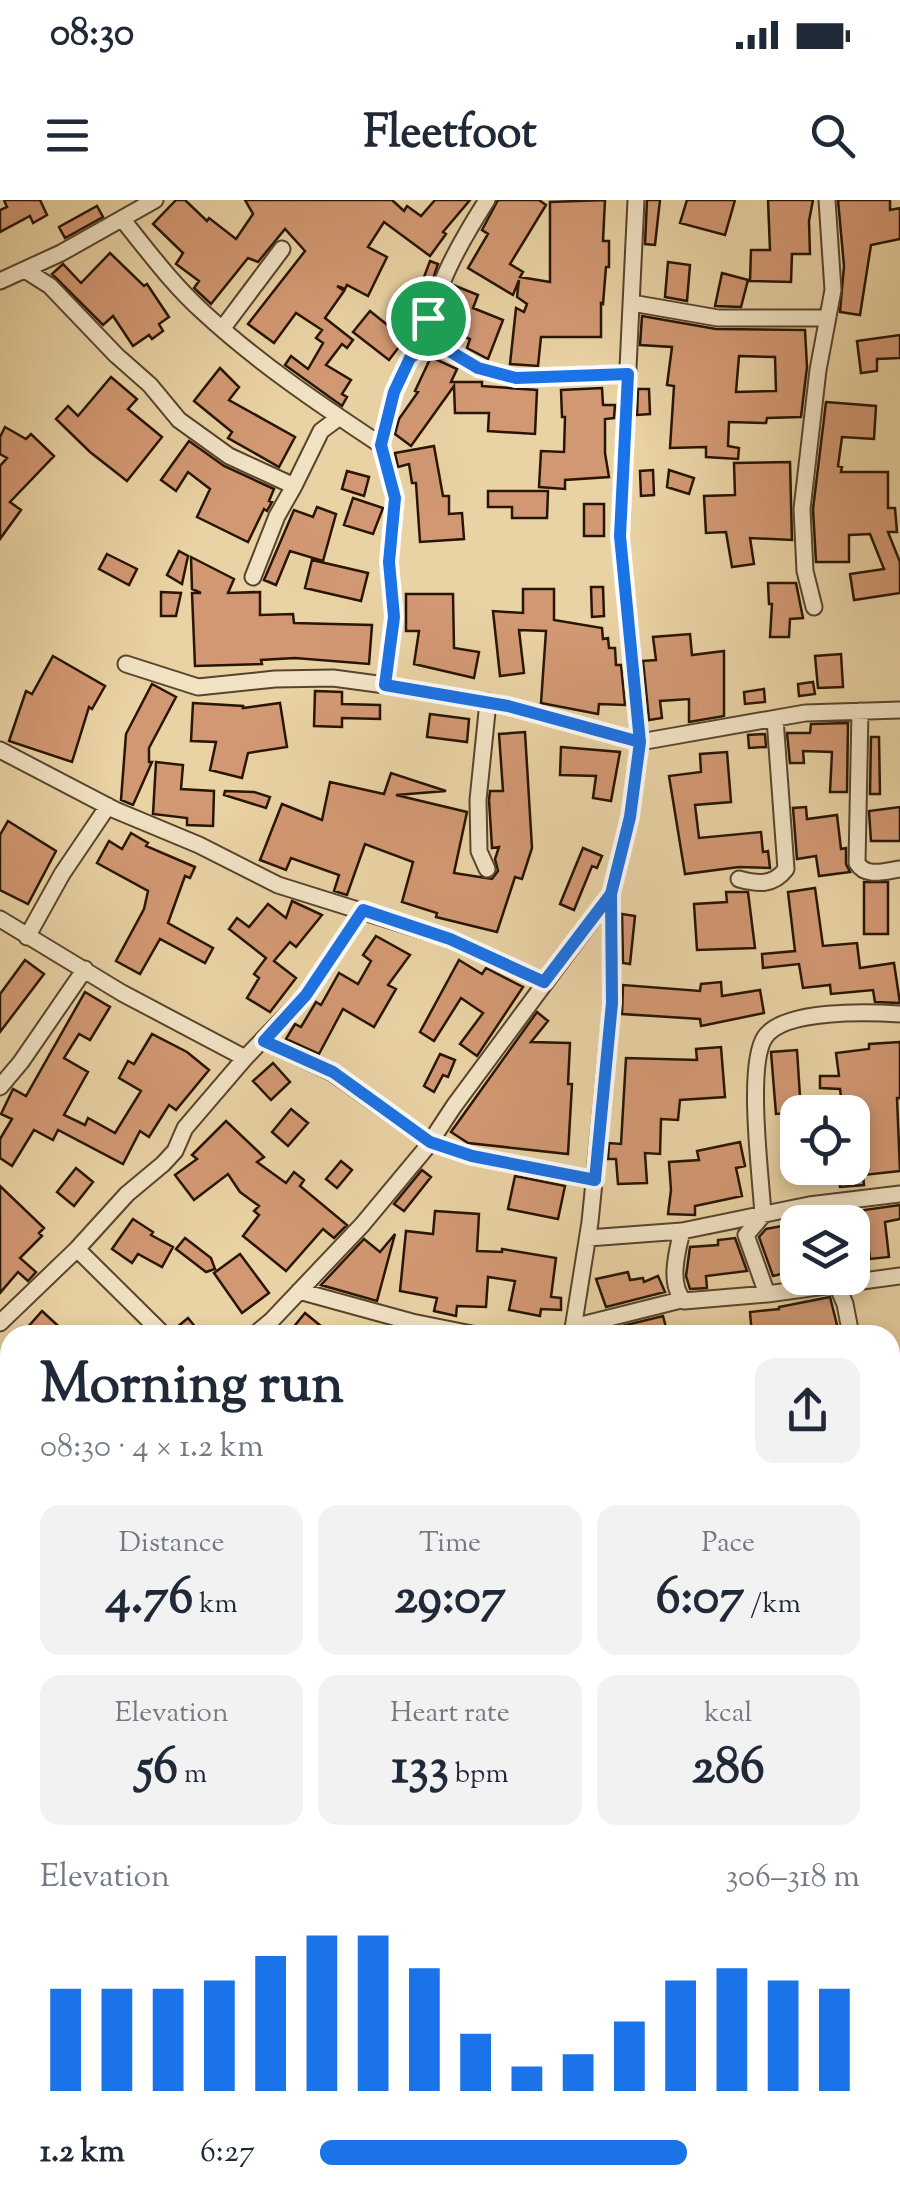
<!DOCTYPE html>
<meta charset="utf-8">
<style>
:root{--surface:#fff;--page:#f2f2f3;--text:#1f2937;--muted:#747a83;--accent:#1a73e8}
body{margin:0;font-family:"Sorts Mill Goudy",serif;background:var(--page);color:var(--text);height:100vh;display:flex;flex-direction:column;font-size:38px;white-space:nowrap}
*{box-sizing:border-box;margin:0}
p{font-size:32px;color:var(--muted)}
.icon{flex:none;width:55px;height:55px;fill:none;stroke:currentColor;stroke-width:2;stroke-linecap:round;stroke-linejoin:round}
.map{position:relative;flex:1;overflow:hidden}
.details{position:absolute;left:0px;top:1125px;width:900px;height:888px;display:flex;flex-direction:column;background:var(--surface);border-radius:30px 30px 0 0;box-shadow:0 5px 15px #0003}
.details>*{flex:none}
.tools{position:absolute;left:780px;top:895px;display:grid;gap:20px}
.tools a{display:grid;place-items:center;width:90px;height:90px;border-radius:20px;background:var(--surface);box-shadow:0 5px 15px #0003;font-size:50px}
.pin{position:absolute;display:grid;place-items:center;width:85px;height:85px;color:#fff;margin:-42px;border:5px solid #fff;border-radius:50%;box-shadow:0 2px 10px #0007}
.round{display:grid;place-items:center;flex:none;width:105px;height:105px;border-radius:20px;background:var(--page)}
.headline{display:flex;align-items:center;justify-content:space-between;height:170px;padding:0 40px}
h1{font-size:55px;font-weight:800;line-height:75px}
.metrics{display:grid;grid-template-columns:repeat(3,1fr);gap:15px;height:170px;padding:10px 40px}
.metrics div{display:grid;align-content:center;border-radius:20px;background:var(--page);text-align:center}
.metrics b{font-size:50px;font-weight:800}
.metrics small{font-size:28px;font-weight:400}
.metrics p{font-size:28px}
.chart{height:280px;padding:20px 40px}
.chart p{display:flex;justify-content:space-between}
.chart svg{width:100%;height:180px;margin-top:10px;stroke:var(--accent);stroke-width:6}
ul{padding:0 40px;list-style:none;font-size:32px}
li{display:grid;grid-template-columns:160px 120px 1fr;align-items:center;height:75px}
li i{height:25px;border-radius:12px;background:var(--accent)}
.status{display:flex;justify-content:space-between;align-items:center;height:70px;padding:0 50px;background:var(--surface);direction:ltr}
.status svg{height:28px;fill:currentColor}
header{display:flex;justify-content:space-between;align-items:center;height:130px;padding:0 40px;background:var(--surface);font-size:45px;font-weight:800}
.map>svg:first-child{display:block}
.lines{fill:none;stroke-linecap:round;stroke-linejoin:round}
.stream{stroke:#6b7765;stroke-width:5}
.building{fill:#d29873;stroke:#281504;stroke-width:2.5;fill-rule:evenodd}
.minor-casing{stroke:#58442c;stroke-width:19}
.minor{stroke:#f1e2c4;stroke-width:15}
.route-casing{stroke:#fff;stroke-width:20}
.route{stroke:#1a73e8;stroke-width:12}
</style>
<div class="status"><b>08:30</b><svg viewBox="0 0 49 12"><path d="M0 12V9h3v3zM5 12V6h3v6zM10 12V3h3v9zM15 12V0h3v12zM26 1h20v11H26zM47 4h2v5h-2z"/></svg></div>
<header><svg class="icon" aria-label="menu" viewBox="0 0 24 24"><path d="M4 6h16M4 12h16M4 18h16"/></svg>Fleetfoot<svg class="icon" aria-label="search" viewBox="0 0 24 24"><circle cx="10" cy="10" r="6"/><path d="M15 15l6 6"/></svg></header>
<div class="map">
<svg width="900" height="2012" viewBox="0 0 900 2012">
<rect width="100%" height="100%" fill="#e9d2a4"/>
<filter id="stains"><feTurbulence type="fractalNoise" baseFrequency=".002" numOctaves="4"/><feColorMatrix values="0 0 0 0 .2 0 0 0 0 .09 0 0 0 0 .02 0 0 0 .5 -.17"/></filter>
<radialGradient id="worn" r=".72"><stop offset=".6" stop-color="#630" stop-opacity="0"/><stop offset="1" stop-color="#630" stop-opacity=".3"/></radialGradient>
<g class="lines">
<path class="stream" d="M 614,2002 L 623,2012"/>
</g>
<path class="building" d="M 4,0 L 40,0 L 47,15 L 33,23 L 30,16 L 0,32 L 0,10 L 7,7 Z
M 176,0 L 185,0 L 207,21 L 209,18 L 236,39 L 253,14 L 245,0 L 392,0 L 404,11 L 407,6 L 421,16 L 435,0 L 470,0 L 443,32 L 446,34 L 430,56 L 384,22 L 368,47 L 387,57 L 368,96 L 347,85 L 345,89 L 337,86 L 344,91 L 325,118 L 353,140 L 347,148 L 342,144 L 326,165 L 351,180 L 342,194 L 347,197 L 342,206 L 285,165 L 291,156 L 308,169 L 323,143 L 316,138 L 322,130 L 296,113 L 274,143 L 248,124 L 305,51 L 285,29 L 258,62 L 248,58 L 211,104 L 194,88 L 199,81 L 176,64 L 183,53 L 153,24 Z
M 498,0 L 539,0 L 546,5 L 510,64 L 523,72 L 520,77 L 550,82 L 550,2 L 605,0 L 603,41 L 609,41 L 609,67 L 606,67 L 603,104 L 601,103 L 601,137 L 541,137 L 538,166 L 510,164 L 516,108 L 524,112 L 527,104 L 517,97 L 519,80 L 513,95 L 468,68 L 488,34 L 482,30 Z
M 647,0 L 660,0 L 655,45 L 645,44 Z
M 687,0 L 735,0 L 725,35 L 680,23 Z
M 768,0 L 813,0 L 809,21 L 810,54 L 792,54 L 791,82 L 750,81 L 751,50 L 770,50 Z
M 838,0 L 890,0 L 890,10 L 900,8 L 900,39 L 871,45 L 860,115 L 840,112 L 844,66 Z
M 97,6 L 103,17 L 65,38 L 59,27 Z
M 110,53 L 144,86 L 147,84 L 169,117 L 159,124 L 163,131 L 152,139 L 149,135 L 133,146 L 113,116 L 103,125 L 52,74 L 63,64 L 81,83 Z
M 430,61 L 438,64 L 420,118 L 410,114 Z
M 668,62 L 690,65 L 687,101 L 665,97 Z
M 722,73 L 748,80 L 741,107 L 715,106 Z
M 453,85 L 478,95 L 473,108 L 503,120 L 488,159 L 467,148 L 470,139 L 441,128 Z
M 370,111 L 405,139 L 389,160 L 353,132 Z
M 642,116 L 716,129 L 805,130 L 807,167 L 801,217 L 767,218 L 766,223 L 729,222 L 728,246 L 739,248 L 738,259 L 706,257 L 706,247 L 670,248 L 674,186 L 667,185 L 672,147 L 640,145 ZM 739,156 L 775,157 L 776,191 L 736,192 Z
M 900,135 L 900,158 L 877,159 L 877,171 L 861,173 L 857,141 Z
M 431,157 L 457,169 L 451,182 L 482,182 L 482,186 L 537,190 L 535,234 L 488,231 L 489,213 L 455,213 L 454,186 L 411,246 L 395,234 L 399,219 L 418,192 L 415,191 Z
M 220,168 L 239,187 L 229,200 L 295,237 L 279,267 L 228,238 L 232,232 L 194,201 Z
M 111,177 L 137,199 L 128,209 L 162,237 L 127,281 L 90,252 L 56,219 L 68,206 L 78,216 Z
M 602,188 L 603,205 L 615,205 L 614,218 L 605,219 L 605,253 L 609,277 L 565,280 L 565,289 L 539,287 L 541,251 L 564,252 L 565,217 L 562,217 L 561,190 Z
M 638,189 L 649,189 L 650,214 L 637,215 Z
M 826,202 L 876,206 L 874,239 L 842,237 L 838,266 L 842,267 L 841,272 L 888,272 L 888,308 L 895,308 L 897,332 L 888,332 L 900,362 L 900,393 L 854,400 L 850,374 L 884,369 L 870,334 L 849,335 L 849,362 L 816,362 L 813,309 Z
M 5,227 L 26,239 L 31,234 L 54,256 L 10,302 L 21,310 L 0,339 L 0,266 L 7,258 L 0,254 L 0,237 Z
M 189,241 L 224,266 L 274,289 L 269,301 L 272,302 L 267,311 L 264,309 L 248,342 L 197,317 L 210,289 L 188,272 L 176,291 L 161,280 Z
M 434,246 L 443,296 L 449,296 L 449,314 L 462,313 L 464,339 L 420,342 L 416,283 L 412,283 L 409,264 L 398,267 L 395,253 Z
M 790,262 L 792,340 L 750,338 L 754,364 L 732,367 L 726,332 L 706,333 L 704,296 L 735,295 L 734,263 Z
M 653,270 L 654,295 L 641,296 L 640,271 Z
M 669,270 L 694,278 L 689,294 L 667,287 Z
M 347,271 L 369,277 L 364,296 L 342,289 Z
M 488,291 L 548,291 L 547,318 L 512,318 L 512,307 L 488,307 Z
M 353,298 L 383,308 L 373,334 L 344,325 Z
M 584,304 L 604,304 L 604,336 L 584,336 Z
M 317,307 L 336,314 L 323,361 L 290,351 L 276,385 L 264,380 L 294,310 L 313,317 Z
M 179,351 L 188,356 L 182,384 L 167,375 Z
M 107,354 L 137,369 L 129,385 L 99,369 Z
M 191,357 L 234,379 L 228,393 L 260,392 L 260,415 L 293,414 L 294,423 L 372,425 L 369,464 L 295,458 L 261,460 L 262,464 L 195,466 L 192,393 L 201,393 L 192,389 Z
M 312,360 L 368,373 L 361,401 L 305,388 Z
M 768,383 L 796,383 L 803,418 L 790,419 L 789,437 L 770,437 L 772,404 L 769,404 Z
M 591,387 L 603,387 L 604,416 L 592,417 Z
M 523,389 L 554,389 L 554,420 L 602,428 L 603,439 L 608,438 L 609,448 L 615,448 L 616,465 L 621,465 L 625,505 L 599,504 L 598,514 L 541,503 L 546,431 L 519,430 L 524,473 L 500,476 L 493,411 L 523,413 Z
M 161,392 L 181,393 L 176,416 L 161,416 Z
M 406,394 L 453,394 L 454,448 L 479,452 L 474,478 L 414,464 L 419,431 L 406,431 Z
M 690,434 L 692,455 L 724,451 L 724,516 L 689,522 L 689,499 L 660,501 L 662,518 L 649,520 L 643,461 L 656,460 L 653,437 Z
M 841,454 L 843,487 L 818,488 L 815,456 Z
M 53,456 L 105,486 L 92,509 L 89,507 L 72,562 L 9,541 L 26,491 L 32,494 Z
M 813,482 L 815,494 L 799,496 L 798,484 Z
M 152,484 L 176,497 L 149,548 L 149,562 L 152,562 L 133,605 L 121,600 L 126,534 Z
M 764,489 L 765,502 L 745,504 L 744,492 Z
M 315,491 L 342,492 L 342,504 L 380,505 L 380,519 L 342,518 L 342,527 L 314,526 Z
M 193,503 L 243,506 L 243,508 L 280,503 L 287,547 L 248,553 L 242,578 L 210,570 L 216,542 L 191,541 Z
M 430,514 L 469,519 L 467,542 L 427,537 Z
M 848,523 L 847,592 L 830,592 L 832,552 L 803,551 L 804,563 L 790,563 L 787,533 L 810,533 L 811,524 Z
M 525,532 L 532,648 L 522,679 L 515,677 L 497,732 L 436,717 L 437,713 L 402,702 L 413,662 L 365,644 L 347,695 L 334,691 L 339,675 L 291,658 L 286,670 L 260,660 L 282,604 L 322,620 L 330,582 L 384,594 L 391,573 L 446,591 L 396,595 L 467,612 L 454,673 L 492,679 L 498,671 L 495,659 L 499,647 L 492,648 L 489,600 L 490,591 L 503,591 L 499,534 Z
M 765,534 L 766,547 L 749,548 L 748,535 Z
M 871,537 L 879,537 L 880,594 L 870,594 Z
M 561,547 L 620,552 L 611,601 L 593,598 L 596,576 L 560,575 Z
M 727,552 L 731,602 L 695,605 L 699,638 L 761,632 L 763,652 L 768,651 L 770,668 L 739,667 L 685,674 L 669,576 L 701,572 L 700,554 Z
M 156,562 L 183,565 L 181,589 L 214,591 L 213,626 L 187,625 L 187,618 L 153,614 Z
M 225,591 L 254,592 L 270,597 L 266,608 L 224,595 Z
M 806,607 L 807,619 L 837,615 L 841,649 L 846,648 L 846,664 L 850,672 L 819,676 L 816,656 L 797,659 L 793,608 Z
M 900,607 L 900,641 L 871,641 L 869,611 Z
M 8,621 L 56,651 L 28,704 L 0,690 L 0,635 Z
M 131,633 L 148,643 L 146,646 L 195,667 L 190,678 L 185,676 L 168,723 L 213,748 L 205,763 L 160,739 L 140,774 L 116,761 L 144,709 L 148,691 L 97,663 L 109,641 L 122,649 Z
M 583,648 L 602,656 L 597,668 L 592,666 L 574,710 L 560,704 Z
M 864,682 L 888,682 L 888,734 L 864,734 Z
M 815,688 L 823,746 L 857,743 L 860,768 L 894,763 L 900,803 L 875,802 L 873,790 L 831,794 L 830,785 L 803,788 L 799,764 L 763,768 L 762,754 L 795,751 L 788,692 Z
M 726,692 L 748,692 L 755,748 L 697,750 L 694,704 L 727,702 Z
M 292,701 L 322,715 L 296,747 L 290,742 L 274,761 L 296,778 L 270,812 L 247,798 L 259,778 L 254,774 L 266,758 L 229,729 L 237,718 L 249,727 L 268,704 L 286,718 Z
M 622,714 L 635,716 L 630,764 L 623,763 Z
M 376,736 L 410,755 L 388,785 L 396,789 L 374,827 L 343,809 L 319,854 L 286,839 L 295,824 L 301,827 L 316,802 L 321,805 L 339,773 L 358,784 L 371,761 L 363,755 Z
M 25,760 L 44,774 L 0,832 L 0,794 Z
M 459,760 L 482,774 L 486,768 L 523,787 L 477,856 L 460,844 L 483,813 L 461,798 L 434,841 L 420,832 Z
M 721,782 L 722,796 L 760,790 L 764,813 L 701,826 L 700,819 L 622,814 L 623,785 L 700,791 L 701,784 Z
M 85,792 L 110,807 L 90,840 L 79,834 L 64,858 L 88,872 L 64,915 L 85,925 L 88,918 L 115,933 L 141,891 L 119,878 L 128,861 L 134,864 L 152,834 L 187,852 L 209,870 L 176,910 L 169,905 L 149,937 L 140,931 L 123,964 L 58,930 L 53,940 L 34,930 L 12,966 L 0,958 L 0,939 L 12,919 L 1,914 L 13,889 L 26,896 Z
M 537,812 L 548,821 L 531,842 L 570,843 L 568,884 L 572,884 L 568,954 L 468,943 L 451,932 Z
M 900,842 L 900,898 L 897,898 L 900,971 L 863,975 L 864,985 L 840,987 L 839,968 L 852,968 L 852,904 L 842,905 L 840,889 L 820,888 L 820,876 L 839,876 L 836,853 L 869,849 L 869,844 Z
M 721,847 L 725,897 L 680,900 L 678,920 L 661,919 L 660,954 L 645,953 L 647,983 L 618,984 L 616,959 L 608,959 L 609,943 L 621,944 L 626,858 L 697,860 L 696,849 Z
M 797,850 L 801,912 L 776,914 L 771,852 Z
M 440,854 L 455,860 L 448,877 L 443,875 L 434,892 L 424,886 Z
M 273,863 L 290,882 L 271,900 L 253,881 Z
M 291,909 L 308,923 L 288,946 L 272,932 Z
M 226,921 L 264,957 L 257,962 L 286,983 L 294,972 L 304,980 L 300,986 L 347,1025 L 334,1038 L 323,1029 L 286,1071 L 243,1036 L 259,1015 L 254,1011 L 259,1006 L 240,992 L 228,974 L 194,1000 L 175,975 L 197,959 L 192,955 Z
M 740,942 L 745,966 L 736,968 L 742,996 L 695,1006 L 695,1015 L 668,1014 L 671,990 L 669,962 L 699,960 L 697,951 Z
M 341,961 L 352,970 L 337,988 L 326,979 Z
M 76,968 L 93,982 L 74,1006 L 57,992 Z
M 422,970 L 431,977 L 404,1011 L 394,1004 Z
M 515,976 L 565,986 L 558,1019 L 508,1009 Z
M 0,986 L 44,1028 L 39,1033 L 42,1036 L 20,1058 L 36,1072 L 28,1081 L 18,1072 L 0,1093 Z
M 900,1005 L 900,1019 L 885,1022 L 889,1057 L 870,1059 L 864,1010 Z
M 435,1011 L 479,1014 L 477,1051 L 502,1052 L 502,1049 L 556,1058 L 551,1097 L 561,1098 L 561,1110 L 541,1109 L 540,1116 L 509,1110 L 515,1081 L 488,1077 L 486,1107 L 457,1106 L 456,1116 L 434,1111 L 437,1098 L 400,1091 L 406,1031 L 433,1034 Z
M 133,1019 L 153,1032 L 151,1035 L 173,1047 L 162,1067 L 138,1054 L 132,1063 L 112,1049 Z
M 798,1023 L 798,1070 L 773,1076 L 759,1037 L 766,1029 Z
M 395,1034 L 377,1101 L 321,1085 L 364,1039 L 380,1052 Z
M 185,1038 L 211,1058 L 215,1069 L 206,1072 L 176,1049 Z
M 735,1038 L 747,1071 L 706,1076 L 707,1088 L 690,1089 L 686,1076 L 690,1047 L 718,1045 L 718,1040 Z
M 240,1054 L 269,1093 L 242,1113 L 214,1073 Z
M 628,1072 L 630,1080 L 643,1078 L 644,1082 L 658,1076 L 665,1092 L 606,1107 L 596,1079 Z
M 830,1097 L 838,1129 L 752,1135 L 750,1112 L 779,1109 L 779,1107 Z
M 42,1111 L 68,1135 L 35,1135 L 27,1128 Z
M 305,1113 L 332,1135 L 287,1135 Z
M 663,1116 L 668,1135 L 612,1135 L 610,1129 Z
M 188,1118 L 197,1129 L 190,1135 L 182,1135 L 176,1128 Z"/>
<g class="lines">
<defs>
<path id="minor" d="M 122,19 C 148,51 172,84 203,112 C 257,162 319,204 381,245
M 25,70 L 50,86 L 116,155 L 150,185 L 179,220 L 229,256 L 294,286 L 321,231 L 337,219
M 0,81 L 61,53 L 155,0
M 632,103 L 718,118 L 826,118
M 222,129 L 282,49
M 428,145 C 428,96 461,41 487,0
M 253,377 L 277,316 L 294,286
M 814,407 L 805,371 L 802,309 L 818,170 L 833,90 L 827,0
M 126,464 L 198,487 L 275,479 L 333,478 L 385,485 L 508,506 L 640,542 L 805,513 L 900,510
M 385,485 L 394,417 L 389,362 L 395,299 L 381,245 L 394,192 L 410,158 L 428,145 L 441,146 L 478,168 L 515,178 L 628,174
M 860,511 L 857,663 C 866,678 885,671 900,669
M 0,550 L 115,610 L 199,645 L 278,685 L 450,739 L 544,782
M 487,669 L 479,651 L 478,600 L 488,502
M 739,679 C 758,684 773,686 786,669 L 775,519
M 0,719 L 122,793 L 245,858
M 27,737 L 62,674 L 108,606
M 264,841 L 333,873 L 430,942 L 472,956 L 595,980
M 0,887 L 21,862 L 85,769
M 682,1031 L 809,1005 L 900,994
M 588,1038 L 682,1031 C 677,1052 668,1084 684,1101 L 767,1094 L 900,1076
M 77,1049 L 164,1135
M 837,1085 L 845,1104 L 851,1135
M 299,1091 L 412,1122 L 477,1135
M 767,1094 L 746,1035 L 763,1015 C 761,977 746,865 765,837 C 784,809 869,812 900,814
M 0,1123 L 77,1049 L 127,994 L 163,964 L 175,951 L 185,928 L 245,858 L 306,795 L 363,710
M 573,1127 L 681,1100
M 254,1135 L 272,1120 L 362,1025 L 427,947 L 454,906 L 611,694
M 572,1135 L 590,1022 L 612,803 L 611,694 L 630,617 L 640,542 L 620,336 L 636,0
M 890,1233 L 900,1232
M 0,1332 L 10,1326
M 890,1363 L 900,1403
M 890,1576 L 900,1574
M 0,1676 L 10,1680
M 890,1805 L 900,1802
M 0,1853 L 10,1856
M 169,2002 L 172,2012
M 328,2002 L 332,2012
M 522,2002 L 525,2012
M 668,2002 L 672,2012"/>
</defs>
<use href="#minor" class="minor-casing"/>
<use href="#minor" class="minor"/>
</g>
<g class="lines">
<defs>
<path id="route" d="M 428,118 L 428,145 L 410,158 L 394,192 L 381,245 L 395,298 L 389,362 L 394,417 L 385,485 L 508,506 L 640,542 L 630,617 L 611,694 L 544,782 L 450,739 L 363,710 L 306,795 L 264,841 L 333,872 L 430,942 L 472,956 L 595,980 L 612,803 L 611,694 L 630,617 L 640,542 L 620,336 L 628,174 L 516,178 L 478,168 L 441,146 L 428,118"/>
</defs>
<use href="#route" class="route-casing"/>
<use href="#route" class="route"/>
</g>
<rect width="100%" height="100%" filter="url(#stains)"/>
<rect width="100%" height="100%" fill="url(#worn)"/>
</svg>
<div class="tools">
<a><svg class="icon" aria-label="locate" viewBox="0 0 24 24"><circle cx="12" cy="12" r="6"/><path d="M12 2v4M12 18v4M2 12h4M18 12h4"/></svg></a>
<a><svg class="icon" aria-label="layers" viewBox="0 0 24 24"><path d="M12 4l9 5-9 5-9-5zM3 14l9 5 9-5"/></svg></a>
</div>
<div class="pin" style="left:428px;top:118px;background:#1e9e55"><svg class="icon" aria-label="arrive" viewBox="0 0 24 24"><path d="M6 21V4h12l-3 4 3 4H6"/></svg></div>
<section class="details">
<div class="headline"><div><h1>Morning run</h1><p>08:30 · 4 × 1.2 km</p></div><a class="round"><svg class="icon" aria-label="share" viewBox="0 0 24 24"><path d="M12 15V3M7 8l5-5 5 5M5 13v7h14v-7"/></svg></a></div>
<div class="metrics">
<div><p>Distance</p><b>4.76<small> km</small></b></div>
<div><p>Time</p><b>29:07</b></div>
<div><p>Pace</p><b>6:07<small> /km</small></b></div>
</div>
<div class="metrics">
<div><p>Elevation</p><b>56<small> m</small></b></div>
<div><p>Heart rate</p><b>133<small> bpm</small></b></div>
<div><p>kcal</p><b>286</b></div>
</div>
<div class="chart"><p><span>Elevation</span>306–318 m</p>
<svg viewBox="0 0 160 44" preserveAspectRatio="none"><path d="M5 44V19M15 44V19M25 44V19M35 44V17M45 44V11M55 44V6M65 44V6M75 44V14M85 44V30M95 44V38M105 44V35M115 44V27M125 44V17M135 44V14M145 44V17M155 44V19"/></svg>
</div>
<ul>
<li><b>1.2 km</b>6:27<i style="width:68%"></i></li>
</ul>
</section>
</div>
